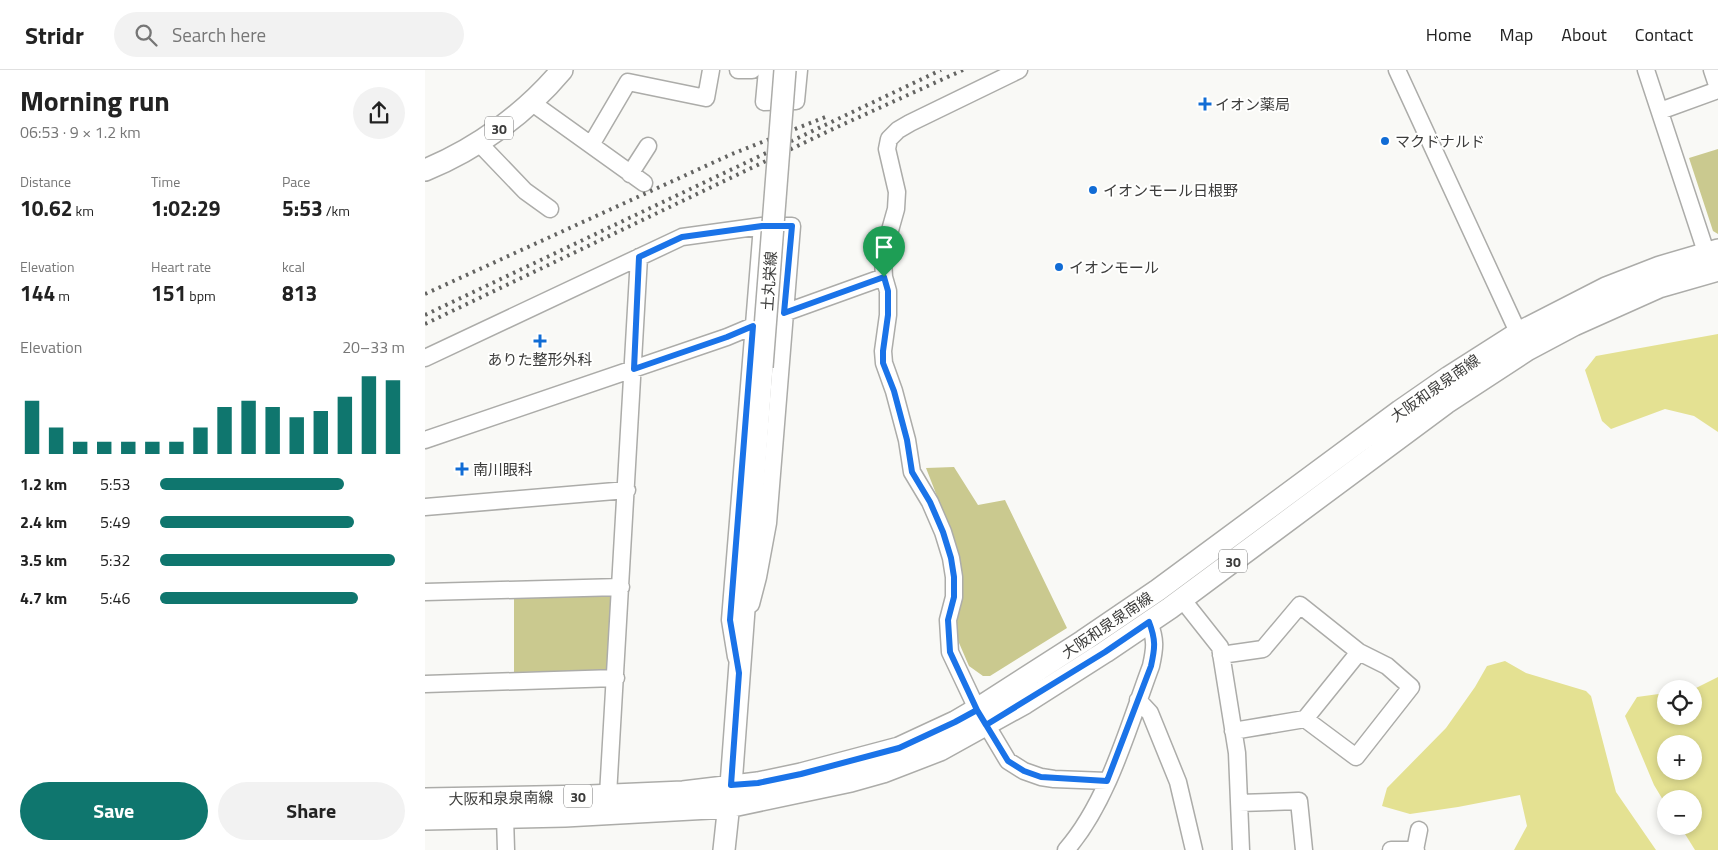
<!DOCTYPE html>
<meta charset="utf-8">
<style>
:root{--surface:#fff;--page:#f2f2f2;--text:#222;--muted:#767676;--line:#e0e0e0;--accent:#0f766e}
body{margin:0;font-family:"Titillium Web","Noto Sans JP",sans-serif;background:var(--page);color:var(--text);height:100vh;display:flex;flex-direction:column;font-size:19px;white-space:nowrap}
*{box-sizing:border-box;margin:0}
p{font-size:16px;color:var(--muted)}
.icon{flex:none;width:28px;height:28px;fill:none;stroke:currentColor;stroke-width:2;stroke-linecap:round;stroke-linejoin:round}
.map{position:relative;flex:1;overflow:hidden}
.details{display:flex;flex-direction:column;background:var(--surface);width:425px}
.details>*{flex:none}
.controls{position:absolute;left:1232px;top:610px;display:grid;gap:10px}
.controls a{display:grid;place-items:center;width:45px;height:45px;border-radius:50%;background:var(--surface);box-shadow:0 2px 8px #0003;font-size:25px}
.pin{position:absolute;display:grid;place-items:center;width:42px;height:42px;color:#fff;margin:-51px -21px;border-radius:50% 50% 50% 0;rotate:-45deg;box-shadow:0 0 5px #0007}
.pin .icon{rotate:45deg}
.round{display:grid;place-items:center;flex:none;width:52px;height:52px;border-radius:26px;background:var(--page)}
.summary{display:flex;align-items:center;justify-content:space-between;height:85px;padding:0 20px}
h1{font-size:28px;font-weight:700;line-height:38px}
.metrics{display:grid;grid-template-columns:repeat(3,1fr);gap:8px;height:85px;padding:5px 20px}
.metrics div{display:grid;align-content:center}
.metrics b{font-size:21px;font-weight:700}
.metrics small{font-size:14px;font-weight:400}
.metrics p{font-size:14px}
.chart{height:140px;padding:10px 20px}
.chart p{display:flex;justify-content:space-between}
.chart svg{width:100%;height:90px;margin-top:5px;stroke:var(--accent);stroke-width:6}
.primary-button{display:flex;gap:10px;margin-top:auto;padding:10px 20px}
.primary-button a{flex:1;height:58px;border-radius:30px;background:var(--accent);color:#fff;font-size:20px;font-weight:700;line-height:58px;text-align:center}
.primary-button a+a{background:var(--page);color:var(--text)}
ul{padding:0 20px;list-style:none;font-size:16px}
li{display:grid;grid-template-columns:80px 60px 1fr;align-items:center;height:38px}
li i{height:12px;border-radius:6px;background:var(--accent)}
header{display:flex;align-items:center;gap:30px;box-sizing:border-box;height:70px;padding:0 25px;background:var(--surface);border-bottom:1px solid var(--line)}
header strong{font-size:24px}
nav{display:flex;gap:28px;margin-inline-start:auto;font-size:18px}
.search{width:350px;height:45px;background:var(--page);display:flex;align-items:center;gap:12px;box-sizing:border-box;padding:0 18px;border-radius:28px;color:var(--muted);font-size:19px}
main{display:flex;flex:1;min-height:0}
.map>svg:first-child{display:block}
.green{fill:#cac98f}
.water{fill:#e4e192;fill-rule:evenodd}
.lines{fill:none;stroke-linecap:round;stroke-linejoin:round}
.minor-casing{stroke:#acaca9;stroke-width:19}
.major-casing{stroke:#acaca9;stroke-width:24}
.minor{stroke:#fff;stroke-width:16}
.major{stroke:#fff;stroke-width:21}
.rail{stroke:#646462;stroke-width:4;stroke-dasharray:2.5 5;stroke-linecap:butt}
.major-bridge-casing{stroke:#acaca9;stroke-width:24;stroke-linecap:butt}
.major-bridge{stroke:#fff;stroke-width:21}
.route-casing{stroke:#fff;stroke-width:10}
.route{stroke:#1a73e8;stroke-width:6}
.poi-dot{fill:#116cd5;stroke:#fffffe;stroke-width:2}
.labels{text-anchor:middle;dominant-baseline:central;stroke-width:4;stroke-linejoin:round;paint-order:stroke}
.shield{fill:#fffffe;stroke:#767676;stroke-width:1}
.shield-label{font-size:14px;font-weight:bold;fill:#3c3c3b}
.poi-label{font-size:15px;fill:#3c3c3b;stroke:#fffffe;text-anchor:start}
.street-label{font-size:15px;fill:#3c3c3b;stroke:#fffffe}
</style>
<header>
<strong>Stridr</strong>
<div class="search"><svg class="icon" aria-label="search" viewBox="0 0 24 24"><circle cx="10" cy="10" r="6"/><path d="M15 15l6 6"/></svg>Search here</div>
<nav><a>Home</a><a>Map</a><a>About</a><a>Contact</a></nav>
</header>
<main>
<section class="details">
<div class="summary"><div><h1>Morning run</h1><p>06:53 · 9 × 1.2 km</p></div><a class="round"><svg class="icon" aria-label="share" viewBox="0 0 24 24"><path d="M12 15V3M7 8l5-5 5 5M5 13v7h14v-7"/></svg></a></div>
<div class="metrics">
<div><p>Distance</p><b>10.62<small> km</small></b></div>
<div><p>Time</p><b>1:02:29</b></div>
<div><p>Pace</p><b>5:53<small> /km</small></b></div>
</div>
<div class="metrics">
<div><p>Elevation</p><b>144<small> m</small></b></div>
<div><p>Heart rate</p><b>151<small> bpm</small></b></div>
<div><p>kcal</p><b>813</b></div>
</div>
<div class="chart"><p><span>Elevation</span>20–33 m</p>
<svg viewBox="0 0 160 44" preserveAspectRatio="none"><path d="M5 44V18M15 44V31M25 44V38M35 44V38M45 44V38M55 44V38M65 44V38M75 44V31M85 44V21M95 44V18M105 44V21M115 44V26M125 44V23M135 44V16M145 44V6M155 44V8"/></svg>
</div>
<ul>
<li><b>1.2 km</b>5:53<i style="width:75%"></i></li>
<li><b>2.4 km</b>5:49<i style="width:79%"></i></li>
<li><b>3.5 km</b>5:32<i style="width:96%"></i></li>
<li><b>4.7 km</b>5:46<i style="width:81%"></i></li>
</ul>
<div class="primary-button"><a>Save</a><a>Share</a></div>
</section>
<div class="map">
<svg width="1293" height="780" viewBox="0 0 1293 780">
<rect width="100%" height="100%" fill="#f9f9f6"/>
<path class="green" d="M 1293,79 L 1293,164 L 1288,161 L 1264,88 Z
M 529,397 L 553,435 L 580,430 L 642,558 L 565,606 L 558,606 L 544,596 L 528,559 L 536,528 L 533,480 L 501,398 Z
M 189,524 L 183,601 L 89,602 L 89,528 Z"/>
<path class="water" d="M 1293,264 L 1293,362 L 1269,346 L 1240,339 L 1186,359 L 1177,351 L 1160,300 L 1171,286 Z
M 1080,591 L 1101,603 L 1161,621 L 1166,626 L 1191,722 L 1231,780 L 1089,780 L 1102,756 L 1095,725 L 1033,737 L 985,744 L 957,736 L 962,718 L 1021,658 L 1050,617 L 1062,596 Z
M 1293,607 L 1293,780 L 1270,780 L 1255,756 L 1269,756 L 1269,729 L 1241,729 L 1241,735 L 1229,715 L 1200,646 L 1212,627 L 1241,623 L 1241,646 L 1269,646 L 1269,619 ZM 1241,674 L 1269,674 L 1269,701 L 1241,701 Z"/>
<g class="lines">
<defs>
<path id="minor" d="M 313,0 L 327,0
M 342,0 L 339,32 L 371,31 L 374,0
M 594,0 L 485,53 L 473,60 L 464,69 L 462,79 L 472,122 L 471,139 L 462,171 L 458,190 L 459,207 L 463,221 L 463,245 L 458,281 L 459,293 L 469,321 L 482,370 L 487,402 L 505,432 L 518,462 L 526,488 L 529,507 L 529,527 L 523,550 L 525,582 L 552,639 L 583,691 L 599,701 L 616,707 L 629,709 L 682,711
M 972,0 L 1098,273
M 1221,0 L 1281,182
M 1287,0 L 1293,18
M 106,32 L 219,113
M 1235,41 L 1293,20
M 53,72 L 100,121 L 125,139
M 166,75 L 203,12 L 281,28 L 286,0
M 205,104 L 223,76
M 0,288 L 257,167 L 337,156 L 367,156 L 343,453 L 333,507 L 326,534
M 0,370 L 302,267 L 359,243 L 459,207
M 0,437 L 202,420
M 0,522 L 196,517
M 757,529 L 795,577 L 812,683 L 816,780
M 796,585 L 838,579 L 875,535 L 934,582 L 880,649
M 311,587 L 305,550 L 337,156
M 0,614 L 191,608
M 713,630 L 725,643 L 753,712 L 769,780
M 808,661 L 880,649 L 931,687 L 986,617 L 962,596 L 934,582
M 183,725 L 214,187
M 814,733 L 874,731 L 879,780
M 80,747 L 81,780
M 641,780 C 683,732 704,655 726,596 C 730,578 731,570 724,552
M 966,780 L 991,780
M 990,780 L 994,760"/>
<path id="major" d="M 0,100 C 52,79 101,43 137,0
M 0,729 L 165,726 L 258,722 L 333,713 L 376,704 L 474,678 L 530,652 L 552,639 L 658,571 L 733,520 L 975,341 L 1024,307 L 1093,263 L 1181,218 L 1235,197 L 1293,180
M 0,749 L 140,746 L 303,737 L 426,711 L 458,702 L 515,680 L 600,633 L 680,582 L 745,538 L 1021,333 L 1102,280 L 1149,255 L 1234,217 L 1293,200
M 299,780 L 306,715 L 337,297"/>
</defs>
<use href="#minor" class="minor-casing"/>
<use href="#major" class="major-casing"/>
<use href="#minor" class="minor"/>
<use href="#major" class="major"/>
<path class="rail" d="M 0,224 L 307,84 L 403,46
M 0,245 L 516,0
M 0,254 L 410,58 L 538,0"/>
<defs>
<path id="major-bridge" d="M 337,297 L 360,0"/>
</defs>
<use href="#major-bridge" class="major-bridge-casing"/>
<use href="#major-bridge" class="major-bridge"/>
</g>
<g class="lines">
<defs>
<path id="route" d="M 459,207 L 359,243 L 367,156 L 337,156 L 257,167 L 214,187 L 209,299 L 302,267 L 328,256 L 305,550 L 314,603 L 306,715 L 333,713 L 376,704 L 474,678 L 530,652 L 552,640 L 561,655 L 680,582 L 724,552 C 731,570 730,578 726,596 L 682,711 L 616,707 L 599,701 L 583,691 L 552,640 L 525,582 L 523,550 L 529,527 L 529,507 L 526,488 L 518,462 L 505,432 L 487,402 L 482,370 L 469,321 L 458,293 L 458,281 L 463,245 L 463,221 L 459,207"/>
</defs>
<use href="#route" class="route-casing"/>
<use href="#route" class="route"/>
</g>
<g class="poi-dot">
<path d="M777.5 26.5h5v5h5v5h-5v5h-5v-5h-5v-5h5z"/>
<circle cx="960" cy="71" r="5"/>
<circle cx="668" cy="120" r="5"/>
<circle cx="634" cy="197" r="5"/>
<path d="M112.5 263.5h5v5h5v5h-5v5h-5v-5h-5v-5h5z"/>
<path d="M34.5 391.5h5v5h5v5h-5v5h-5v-5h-5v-5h5z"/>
</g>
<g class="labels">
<g class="shield">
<rect x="60" y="46.5" width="28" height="23" rx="4"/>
<rect x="794" y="479.5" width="28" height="23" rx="4"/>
<rect x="139" y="714.5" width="28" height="23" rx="4"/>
</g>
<g class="shield-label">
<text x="74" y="58">30</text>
<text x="808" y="491">30</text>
<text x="153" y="726">30</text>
</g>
<g class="poi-label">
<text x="790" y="34">イオン薬局</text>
<text x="970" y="71">マクドナルド</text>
<text x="678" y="120">イオンモール日根野</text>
<text x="644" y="197">イオンモール</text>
<text x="115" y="289" text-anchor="middle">ありた整形外科</text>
<text x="48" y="399">南川眼科</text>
</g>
<g class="street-label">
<text transform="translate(344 211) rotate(-86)">土丸栄線</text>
<text transform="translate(1010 318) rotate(-35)">大阪和泉泉南線</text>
<text transform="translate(682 555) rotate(-34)">大阪和泉泉南線</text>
<text transform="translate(76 728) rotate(-1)">大阪和泉泉南線</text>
</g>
</g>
</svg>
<div class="controls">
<a><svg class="icon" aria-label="locate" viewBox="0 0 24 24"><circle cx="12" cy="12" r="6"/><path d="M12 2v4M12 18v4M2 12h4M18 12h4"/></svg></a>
<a>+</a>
<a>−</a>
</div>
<div class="pin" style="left:459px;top:207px;background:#1e9e55"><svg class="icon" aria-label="arrive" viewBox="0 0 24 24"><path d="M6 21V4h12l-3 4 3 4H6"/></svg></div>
</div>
</main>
